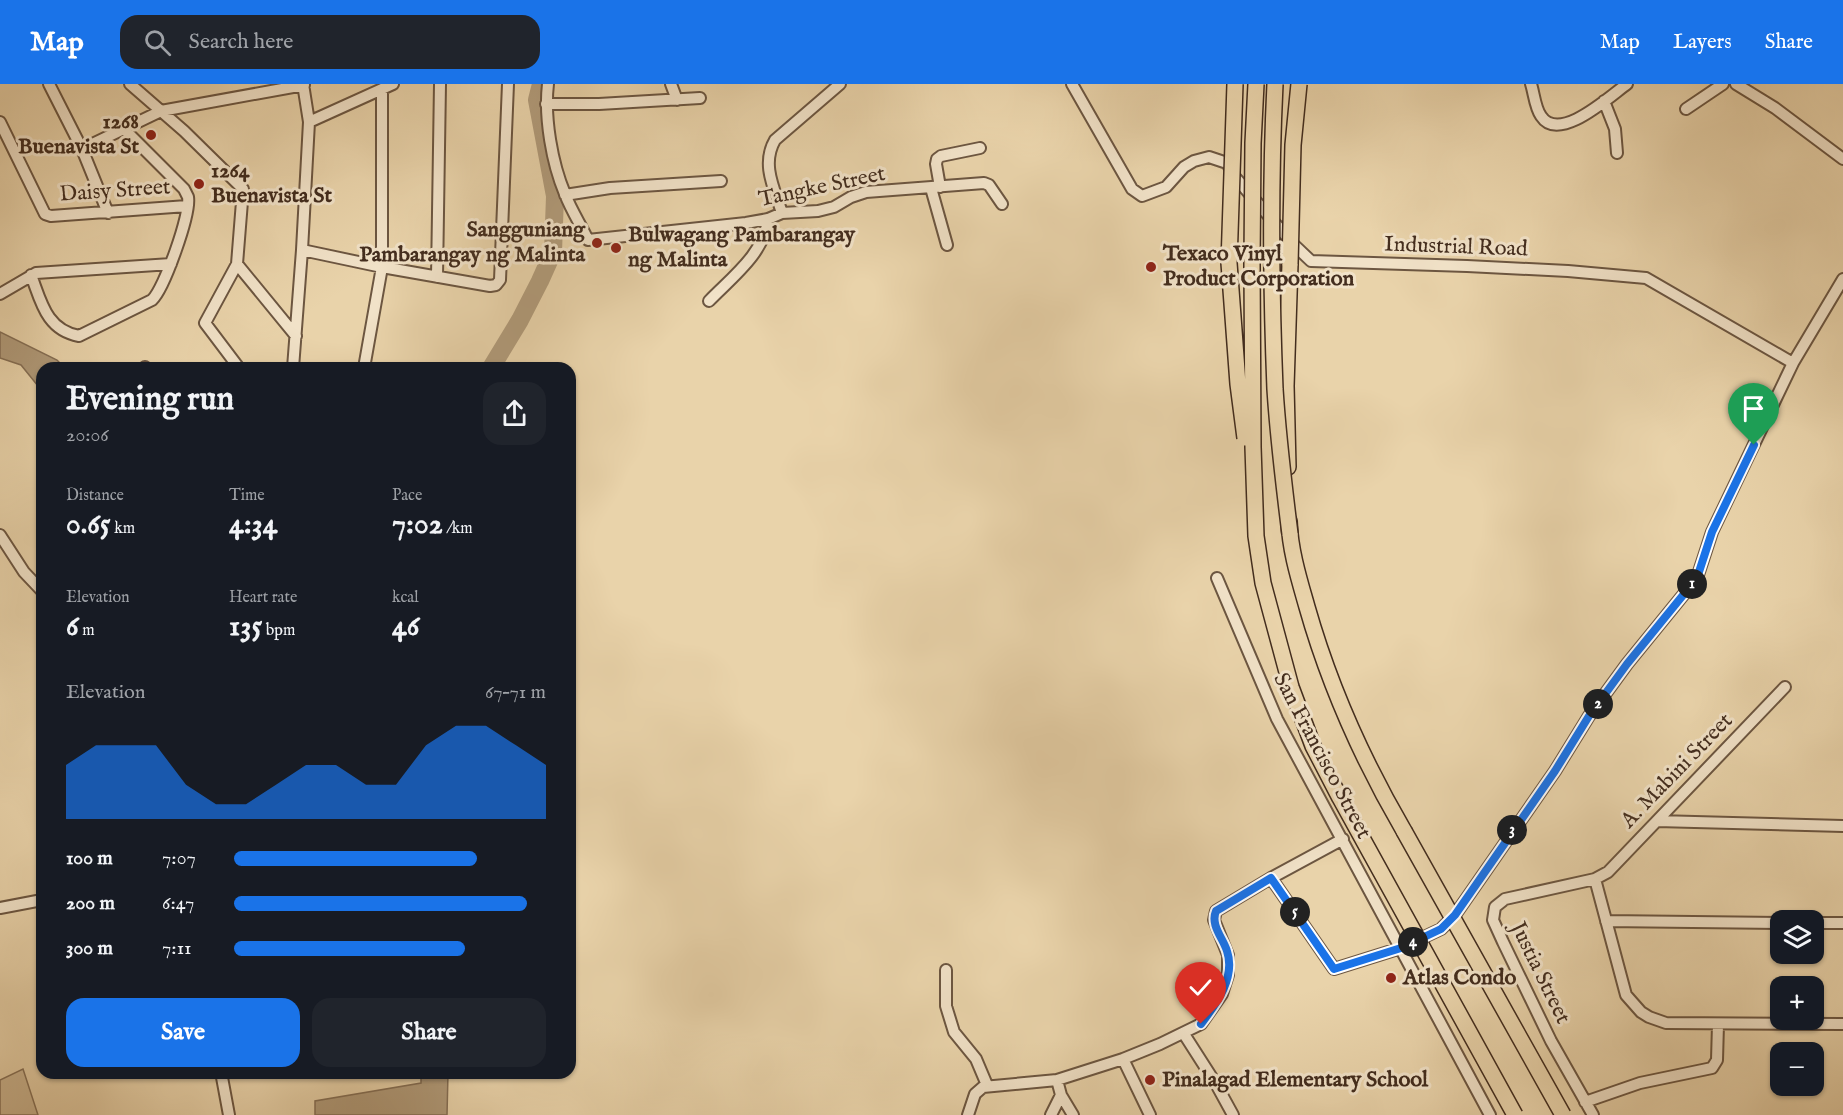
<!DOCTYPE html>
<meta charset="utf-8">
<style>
:root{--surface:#171b24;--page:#20242c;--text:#f1f3f6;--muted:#9ea1a6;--accent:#1a73e8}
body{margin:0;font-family:"IM FELL English",serif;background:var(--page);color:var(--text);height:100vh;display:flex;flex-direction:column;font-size:22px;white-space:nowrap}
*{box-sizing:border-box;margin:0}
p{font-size:20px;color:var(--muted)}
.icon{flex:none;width:33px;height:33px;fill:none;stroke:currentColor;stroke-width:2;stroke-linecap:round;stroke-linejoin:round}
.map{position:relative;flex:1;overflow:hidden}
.details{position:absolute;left:36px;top:278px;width:540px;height:717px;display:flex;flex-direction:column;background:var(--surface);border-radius:18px;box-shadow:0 2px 4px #0004}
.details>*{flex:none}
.controls{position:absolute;left:1770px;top:826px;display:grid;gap:12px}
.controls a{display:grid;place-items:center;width:54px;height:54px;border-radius:12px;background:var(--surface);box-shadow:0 2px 4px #0004;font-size:30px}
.pin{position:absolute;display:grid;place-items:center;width:51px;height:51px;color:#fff;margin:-62px -26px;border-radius:50% 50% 50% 0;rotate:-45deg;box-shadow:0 0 6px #0007}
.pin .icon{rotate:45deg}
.km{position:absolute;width:30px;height:30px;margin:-15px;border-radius:50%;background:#222;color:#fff;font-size:16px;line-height:30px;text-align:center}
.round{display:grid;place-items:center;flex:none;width:63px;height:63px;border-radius:18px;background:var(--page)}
.overview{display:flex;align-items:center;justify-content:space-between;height:102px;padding:0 30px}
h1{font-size:33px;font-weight:700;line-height:45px}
.metrics{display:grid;grid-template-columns:repeat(3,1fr);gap:9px;height:102px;padding:6px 30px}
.metrics div{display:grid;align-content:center}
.metrics b{font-size:30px;font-weight:700}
.metrics small{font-size:16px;font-weight:400}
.metrics p{font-size:16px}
.chart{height:168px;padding:12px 30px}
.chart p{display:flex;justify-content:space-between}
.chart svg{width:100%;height:108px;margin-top:6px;fill:var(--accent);opacity:.7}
.primary-button{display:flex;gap:12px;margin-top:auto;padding:12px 30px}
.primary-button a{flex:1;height:69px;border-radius:18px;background:var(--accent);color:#fff;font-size:24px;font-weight:700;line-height:69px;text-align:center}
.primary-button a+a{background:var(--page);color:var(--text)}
ul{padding:0 30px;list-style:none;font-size:20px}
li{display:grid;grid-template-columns:96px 72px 1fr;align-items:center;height:45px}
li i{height:15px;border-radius:8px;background:var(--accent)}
header{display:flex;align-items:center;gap:36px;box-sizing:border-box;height:84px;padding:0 30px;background:var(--accent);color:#fff}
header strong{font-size:28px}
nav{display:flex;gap:33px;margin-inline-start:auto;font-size:21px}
.search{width:420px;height:54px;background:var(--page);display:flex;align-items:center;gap:15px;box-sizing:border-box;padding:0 21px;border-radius:18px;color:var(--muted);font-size:22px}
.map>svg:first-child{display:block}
.green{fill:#cdb792;stroke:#887258;stroke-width:1.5}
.water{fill:#b19b7a;stroke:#856f55;stroke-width:1.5}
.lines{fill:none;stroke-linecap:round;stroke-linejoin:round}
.river{stroke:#b19b7a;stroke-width:18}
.minor-casing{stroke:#6c5641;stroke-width:14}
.highway-casing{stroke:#432d1e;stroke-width:18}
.minor{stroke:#f1e2c8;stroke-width:10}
.highway{stroke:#e9d3aa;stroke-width:15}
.highway-bridge-casing{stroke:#432d1e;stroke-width:18;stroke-linecap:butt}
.highway-bridge{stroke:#e9d3aa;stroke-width:15}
.route-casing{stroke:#fff;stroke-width:12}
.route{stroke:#1a73e8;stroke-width:8}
.poi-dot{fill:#8f2418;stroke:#f1e2c8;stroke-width:2}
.labels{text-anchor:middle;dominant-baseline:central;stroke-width:6;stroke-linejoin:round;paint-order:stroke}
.poi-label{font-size:22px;font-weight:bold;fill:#432d1e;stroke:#f1e2c8;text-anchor:start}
.street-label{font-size:22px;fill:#432d1e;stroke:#f1e2c8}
</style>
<header>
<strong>Map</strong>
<div class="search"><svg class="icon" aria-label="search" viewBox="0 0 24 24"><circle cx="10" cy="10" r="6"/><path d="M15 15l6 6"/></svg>Search here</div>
<nav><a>Map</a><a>Layers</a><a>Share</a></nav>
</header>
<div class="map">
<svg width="1843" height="1031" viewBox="0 0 1843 1031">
<rect width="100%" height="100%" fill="#e9d3aa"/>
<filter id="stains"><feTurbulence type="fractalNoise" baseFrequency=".00333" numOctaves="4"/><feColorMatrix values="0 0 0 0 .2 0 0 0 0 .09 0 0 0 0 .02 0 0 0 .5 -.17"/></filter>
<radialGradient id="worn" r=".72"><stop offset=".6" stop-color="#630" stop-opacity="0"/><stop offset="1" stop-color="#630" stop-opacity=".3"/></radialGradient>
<path class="green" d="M 23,985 L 38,1031 L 0,1031 L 0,996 Z"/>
<path class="water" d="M 0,248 L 57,276 L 64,283 L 42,284 L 42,307 L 21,281 L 0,274 Z
M 421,989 L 448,989 L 447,1031 L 315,1031 L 315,1017 L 421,999 Z"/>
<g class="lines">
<path class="river" d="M 491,284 L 520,236 L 540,197 L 553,168 L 555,112 L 537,16 L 541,0"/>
<defs>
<path id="minor" d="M 49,0 L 82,65 L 108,129
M 130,0 L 184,47 L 243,105 L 237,180 L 205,239 L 239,284
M 548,0 C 544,34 552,79 565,110 C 571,126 581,141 588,156 L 746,139 L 768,135 L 782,129 L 818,127 L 834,123 L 851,113 L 866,108 L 984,99 L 989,101 L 1002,120
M 671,0 L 677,16
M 1072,0 L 1132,105 L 1142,112 L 1166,103 L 1184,83 L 1194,77 L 1209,73 L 1227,79 L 1235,93 L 1293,160 L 1311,177 L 1467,182 L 1568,187 L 1646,194 L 1793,279
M 1531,0 C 1534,9 1535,24 1541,32 C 1559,60 1610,12 1627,0
M 1736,0 L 1775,24 L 1843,75
M 1604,17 L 1615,45 L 1617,69
M 546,20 L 599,20 L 700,14
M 1686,25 L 1723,0
M 0,38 L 45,130 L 51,132 L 187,122
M 309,38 L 393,0
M 82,65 L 161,27 L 304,1
M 940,103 L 936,80 L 937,75 L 941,72 L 980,64
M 931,104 L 947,161
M 565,111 L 610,104 L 721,97
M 782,129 C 774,104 761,80 775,56 L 840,0
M 302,166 L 382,183 L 490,202 L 496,201 L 500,196 L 508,0
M 237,180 L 296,252
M 31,191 C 41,217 46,246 79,252 L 152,216 C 164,205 191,130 188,113 C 187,111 185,107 184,105 L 125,46
M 437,193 L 440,0
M 0,210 L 36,189 L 171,180
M 709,217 C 731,194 765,169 768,135
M 145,283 L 146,284
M 293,284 L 302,166 L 309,38 L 303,0
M 364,284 L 382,183 L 382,5
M 0,451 L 24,488 L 42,507
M 1217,494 L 1277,635 L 1490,1031
M 1657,737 L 1843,742
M 1271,794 L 1334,885 L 1401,864 L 1441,845 L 1455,831 L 1555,687 L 1589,632 L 1627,580 L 1697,494 L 1712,448 L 1793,279 L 1843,195
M 1595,795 L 1626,911 L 1641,928 L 1649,933 L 1666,939 L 1843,940
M 0,824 L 42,816
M 1606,837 L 1780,839
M 1814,839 L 1843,839
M 946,886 L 946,922 L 954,948 L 976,975 L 987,1001
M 1184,950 L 1216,1000 L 1233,1031
M 1123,975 L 1150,1031
M 221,988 L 229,1031
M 1057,996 L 1061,1011 L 1073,1031
M 1585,1018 L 1640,999 L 1712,984 L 1717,976 L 1718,940
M 968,1031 L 975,1010 L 983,1003 L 1057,996 L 1123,975 L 1160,960 L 1201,940 L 1222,910 L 1228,891 L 1228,871 L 1214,836 L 1216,827 L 1271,794 L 1343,755
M 1051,1031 L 1061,1011
M 1593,1031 L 1551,957 L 1503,858 L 1493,836 L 1495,823 L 1505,815 L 1595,795 L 1608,788 L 1785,603"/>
<path id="highway" d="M 1288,383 L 1286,302 L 1290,180
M 1289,437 C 1290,466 1299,495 1307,523 C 1330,604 1362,675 1404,747"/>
</defs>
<use href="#minor" class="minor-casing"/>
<use href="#highway" class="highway-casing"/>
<use href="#minor" class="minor"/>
<use href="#highway" class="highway"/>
<defs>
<path id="highway-bridge" d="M 1235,0 L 1229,179 L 1238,300 L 1245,354
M 1256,0 L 1253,59 L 1252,179 L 1253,363 L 1256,452 L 1263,499 L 1291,603 L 1313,662 L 1340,714 L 1515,1031
M 1275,0 C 1270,101 1271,204 1275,305 C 1278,353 1284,402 1290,450
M 1290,180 L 1293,61 L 1299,0
M 1404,747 L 1563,1031"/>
</defs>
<use href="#highway-bridge" class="highway-bridge-casing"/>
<use href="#highway-bridge" class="highway-bridge"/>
</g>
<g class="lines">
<defs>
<path id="route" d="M 1201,940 C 1216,920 1236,894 1227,867 C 1223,854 1210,841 1216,827 L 1271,794 L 1334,885 L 1401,864 L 1441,845 L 1455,831 L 1555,687 L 1589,632 L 1627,580 L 1697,494 L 1712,448 L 1754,361"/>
</defs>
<use href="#route" class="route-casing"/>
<use href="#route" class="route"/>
</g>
<g class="poi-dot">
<circle cx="151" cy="51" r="6"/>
<circle cx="199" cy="100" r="6"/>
<circle cx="597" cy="159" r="6"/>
<circle cx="616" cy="164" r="6"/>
<circle cx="1151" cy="183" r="6"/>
<circle cx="1391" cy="894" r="6"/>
<circle cx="1150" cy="996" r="6"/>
</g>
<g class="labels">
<g class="poi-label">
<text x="139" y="38" text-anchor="end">1268<tspan x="139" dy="25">Buenavista St</tspan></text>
<text x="211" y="87">1264<tspan x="211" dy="25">Buenavista St</tspan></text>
<text x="585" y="146" text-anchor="end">Sangguniang<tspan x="585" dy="25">Pambarangay ng Malinta</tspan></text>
<text x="628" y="151">Bulwagang Pambarangay<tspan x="628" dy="25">ng Malinta</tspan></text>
<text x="1163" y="170">Texaco Vinyl<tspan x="1163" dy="25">Product Corporation</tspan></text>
<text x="1403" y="894">Atlas Condo</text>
<text x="1162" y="996">Pinalagad Elementary School</text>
</g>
<g class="street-label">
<text transform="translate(822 103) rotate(-12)">Tangke Street</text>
<text transform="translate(115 107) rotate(-4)">Daisy Street</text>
<text transform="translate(1456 163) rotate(2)">Industrial Road</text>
<text transform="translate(1322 672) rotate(62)">San Francisco Street</text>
<text transform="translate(1677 687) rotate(-46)">A. Mabini Street</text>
<text transform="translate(1540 889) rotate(64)">Justia Street</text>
</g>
</g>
<rect width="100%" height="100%" filter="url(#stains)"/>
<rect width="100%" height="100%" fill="url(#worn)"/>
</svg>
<div class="controls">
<a><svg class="icon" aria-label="layers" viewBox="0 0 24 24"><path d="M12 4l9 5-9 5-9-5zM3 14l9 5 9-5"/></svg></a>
<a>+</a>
<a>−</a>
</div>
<div class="pin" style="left:1754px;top:361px;background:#1e9e55"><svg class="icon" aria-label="arrive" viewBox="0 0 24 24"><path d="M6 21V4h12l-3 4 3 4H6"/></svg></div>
<div class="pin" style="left:1201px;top:940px;background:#d93025"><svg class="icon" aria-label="check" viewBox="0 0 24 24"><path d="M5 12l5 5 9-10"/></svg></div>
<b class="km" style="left:1692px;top:500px">1</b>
<b class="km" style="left:1598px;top:620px">2</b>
<b class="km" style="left:1512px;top:746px">3</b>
<b class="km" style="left:1413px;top:858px">4</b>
<b class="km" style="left:1295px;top:828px">5</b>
<section class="details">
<div class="overview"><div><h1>Evening run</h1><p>20:06</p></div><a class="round"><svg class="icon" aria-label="share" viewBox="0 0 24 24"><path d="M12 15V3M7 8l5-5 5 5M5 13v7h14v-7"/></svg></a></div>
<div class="metrics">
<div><p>Distance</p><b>0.65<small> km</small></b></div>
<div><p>Time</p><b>4:34</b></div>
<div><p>Pace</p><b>7:02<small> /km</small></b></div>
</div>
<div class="metrics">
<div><p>Elevation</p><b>6<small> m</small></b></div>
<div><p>Heart rate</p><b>135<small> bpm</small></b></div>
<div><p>kcal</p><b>46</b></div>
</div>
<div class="chart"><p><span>Elevation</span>67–71 m</p>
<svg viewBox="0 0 160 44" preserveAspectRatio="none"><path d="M0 44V22L10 14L20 14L30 14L40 30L50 38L60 38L70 30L80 22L90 22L100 30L110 30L120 14L130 6L140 6L150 14L160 22V44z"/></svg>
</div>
<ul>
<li><b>100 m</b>7:07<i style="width:78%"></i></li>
<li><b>200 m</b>6:47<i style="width:94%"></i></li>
<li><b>300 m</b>7:11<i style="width:74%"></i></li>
</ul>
<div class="primary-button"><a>Save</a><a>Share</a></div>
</section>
</div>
